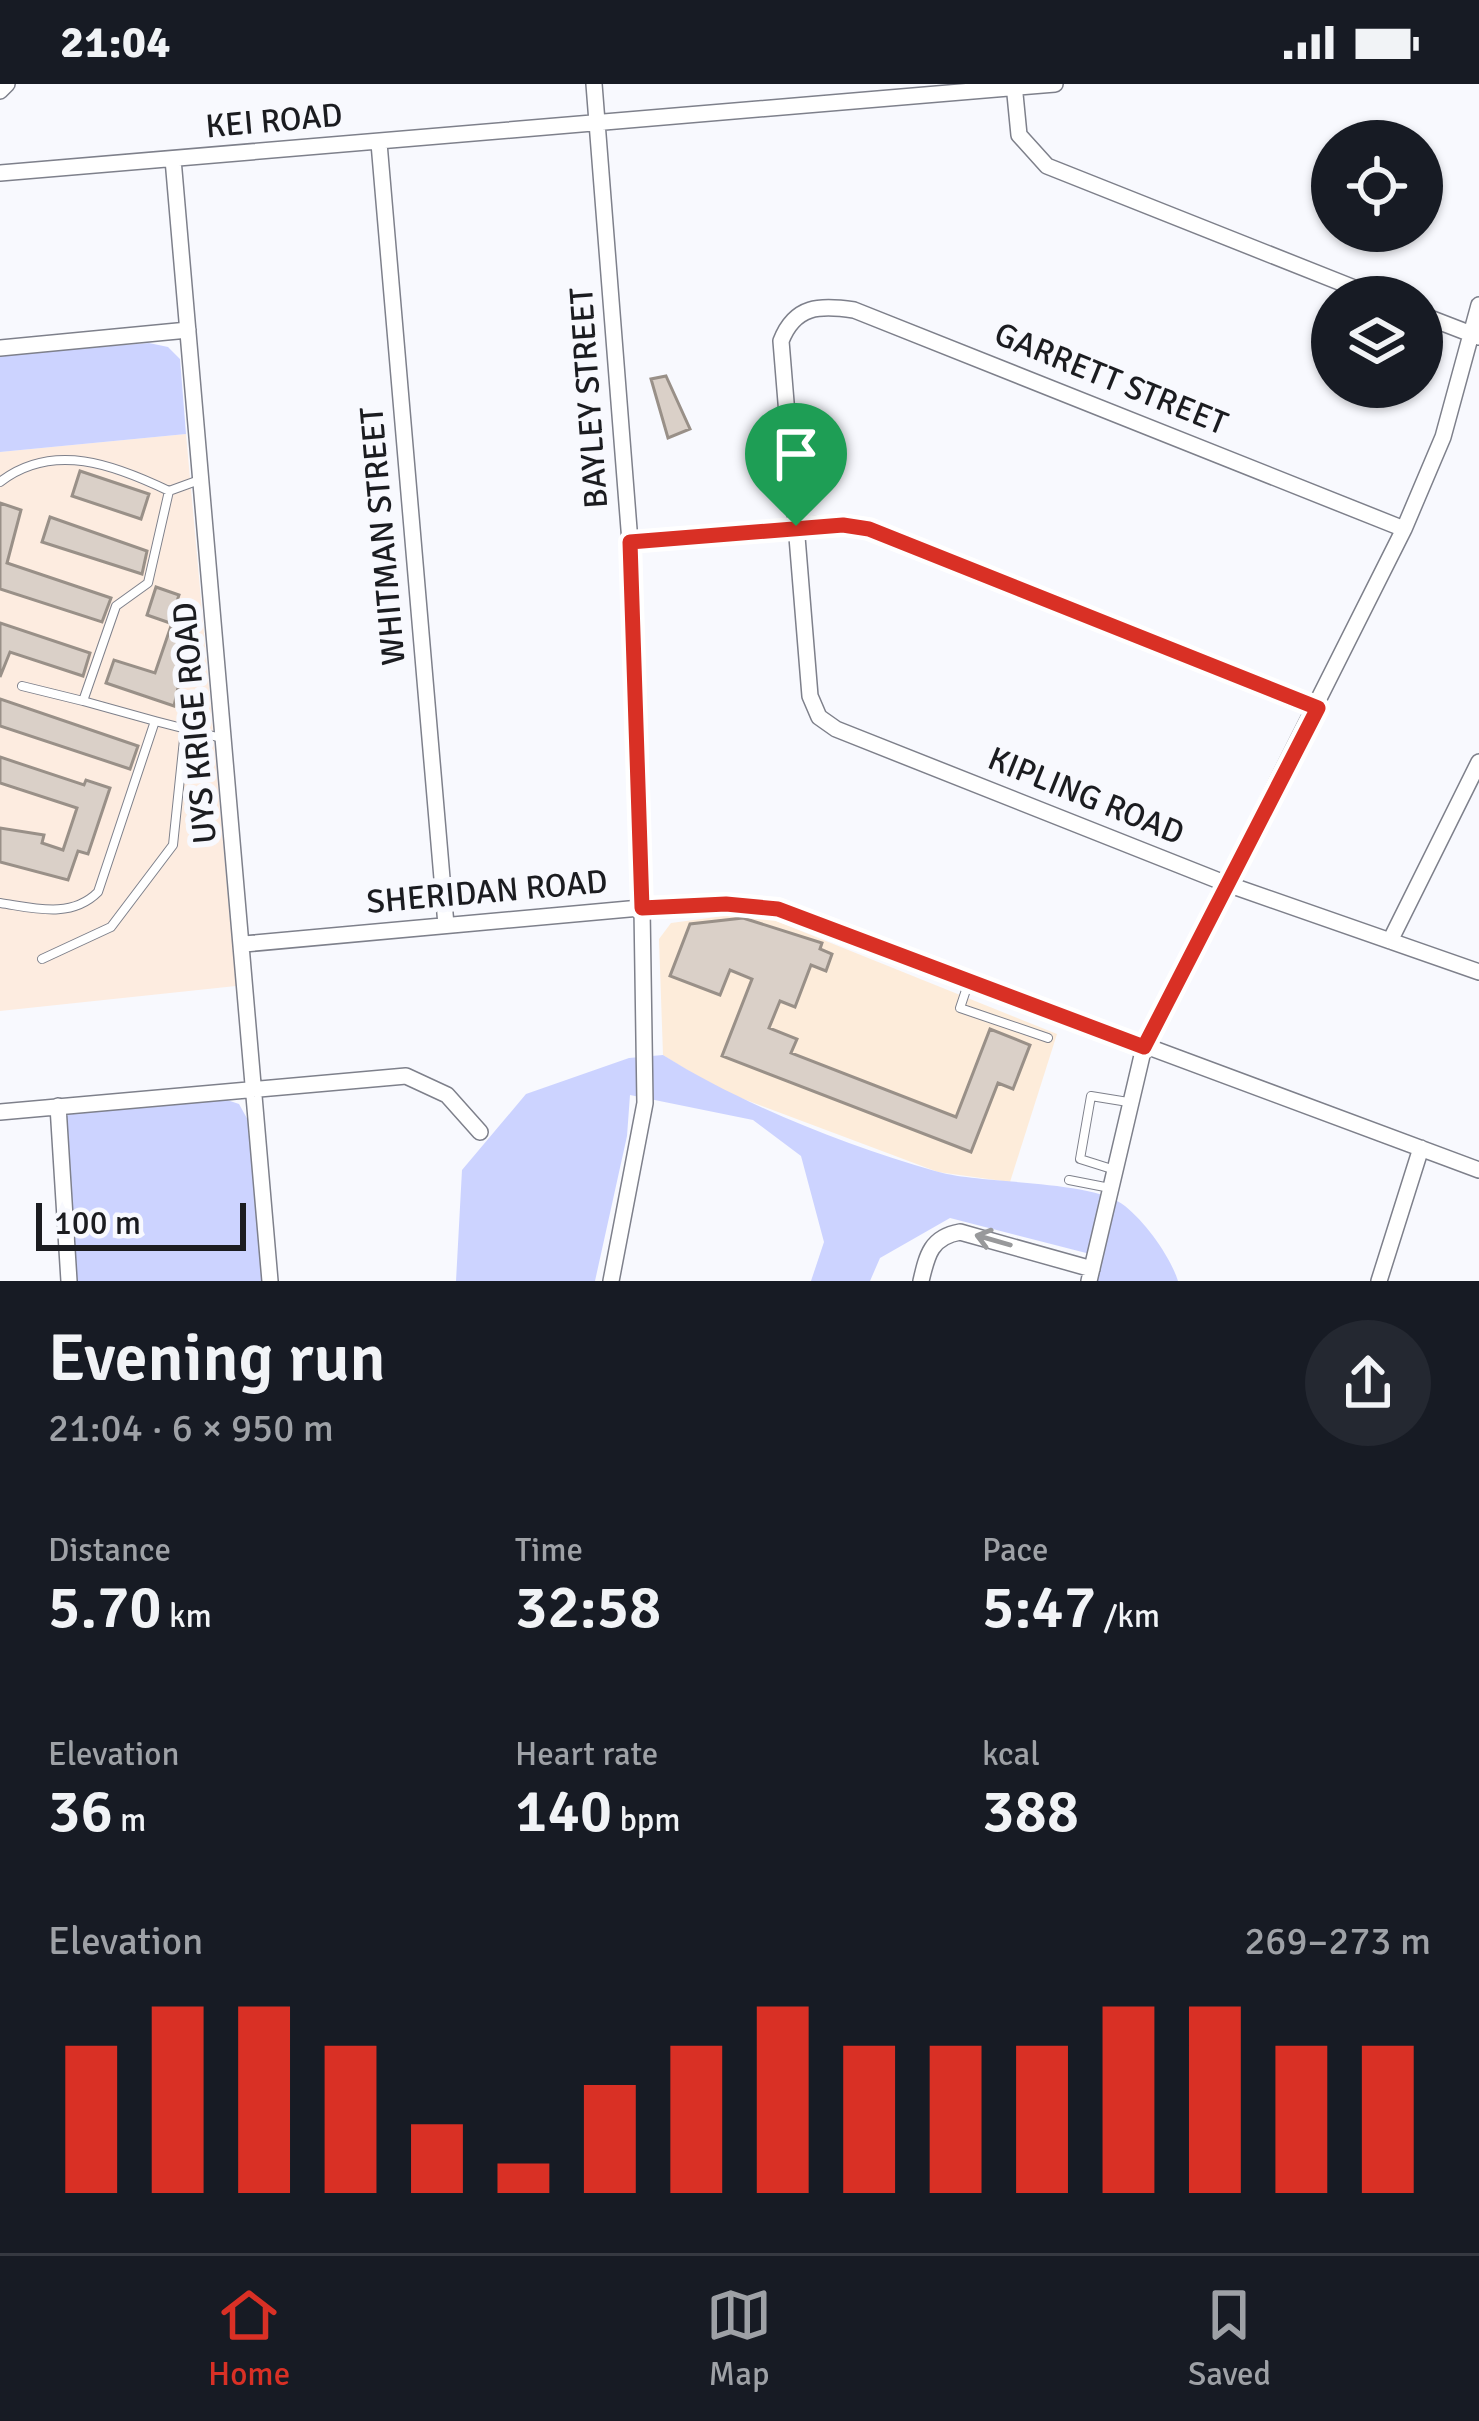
<!DOCTYPE html>
<meta charset="utf-8">
<style>
:root{--surface:#171b24;--page:#242831;--text:#f1f3f6;--muted:#9ea1a6;--line:#363941;--accent:#d93025}
body{margin:0;font-family:Signika,sans-serif;background:var(--page);color:var(--text);height:100vh;display:flex;flex-direction:column;font-size:45px;white-space:nowrap}
*{box-sizing:border-box;margin:0}
p{font-size:39px;color:var(--muted)}
.icon{flex:none;width:66px;height:66px;fill:none;stroke:currentColor;stroke-width:2;stroke-linecap:round;stroke-linejoin:round}
.map{position:relative;height:1197px;overflow:hidden}
.sheet{display:flex;flex-direction:column;background:var(--surface);flex:1}
.sheet>*{flex:none}
.buttons{position:absolute;left:1311px;top:36px;display:grid;gap:24px}
.buttons a{display:grid;place-items:center;width:132px;height:132px;border-radius:50%;background:var(--surface);box-shadow:0 3px 9px #0004;font-size:60px}
.scale{position:absolute;left:36px;bottom:30px;width:210px;box-sizing:border-box;padding-left:12px;border:6px solid #1b1c20;border-top:0;font-size:33px;line-height:42px;white-space:nowrap;color:#1b1c20;-webkit-text-stroke:9px #f8f9fe;paint-order:stroke}
.pin{position:absolute;display:grid;place-items:center;width:102px;height:102px;color:#fff;margin:-123px -51px;border-radius:50% 50% 50% 0;rotate:-45deg;box-shadow:0 0 12px #0007}
.pin .icon{rotate:45deg}
.round{display:grid;place-items:center;flex:none;width:126px;height:126px;border-radius:63px;background:var(--page)}
.head{display:flex;align-items:center;justify-content:space-between;height:204px;padding:0 48px}
h1{font-size:66px;font-weight:600;line-height:90px}
.stats{display:grid;grid-template-columns:repeat(3,1fr);gap:18px;height:204px;padding:12px 48px}
.stats div{display:grid;align-content:center}
.stats b{font-size:60px;font-weight:600}
.stats small{font-size:33px;font-weight:400}
.stats p{font-size:33px}
.chart{height:336px;padding:24px 48px}
.chart p{display:flex;justify-content:space-between}
.chart svg{width:100%;height:216px;margin-top:12px;stroke:var(--accent);stroke-width:6}
.status{display:flex;justify-content:space-between;align-items:center;height:84px;padding:0 60px;background:var(--surface);direction:ltr}
.status svg{height:33px;fill:currentColor}
.menu{display:flex;justify-content:space-around;align-items:center;height:168px;border-top:3px solid var(--line);background:var(--surface);font-size:33px;color:var(--muted)}
.menu a{display:grid;justify-items:center;gap:6px}
.menu .on{color:var(--accent)}
.map>svg:first-child{display:block}
.commercial{fill:#fdecda}
.education{fill:#fdece0}
.green{fill:#ccd3ff}
.building{fill:#dad0c8;stroke:#999088;stroke-width:3}
.lines{fill:none;stroke-linecap:round;stroke-linejoin:round}
.lane-casing{stroke:#7e808b;stroke-width:10}
.street-casing{stroke:#7e808b;stroke-width:18}
.lane{stroke:#fff;stroke-width:8}
.street{stroke:#fff;stroke-width:15}
.oneway{stroke:#98999b}
.route-casing{stroke:#fff;stroke-width:24}
.route{stroke:#d93025;stroke-width:15}
.labels{text-anchor:middle;dominant-baseline:central;stroke-width:12;stroke-linejoin:round;paint-order:stroke}
.street-label{font-size:33px;fill:#1b1c20;stroke:#f8f9fe}
</style>
<div class="status"><b>21:04</b><svg viewBox="0 0 49 12"><path d="M0 12V9h3v3zM5 12V6h3v6zM10 12V3h3v9zM15 12V0h3v12zM26 1h20v11H26zM47 4h2v5h-2z"/></svg></div>
<div class="map">
<svg width="1479" height="1197" viewBox="0 0 1479 1197">
<rect width="100%" height="100%" fill="#f8f9fe"/>
<path class="commercial" d="M 754,828 L 1057,950 L 1010,1098 L 938,1088 L 717,1005 L 663,971 L 659,855 L 671,839 Z"/>
<path class="education" d="M 186,350 L 236,902 L 0,927 L 0,368 Z"/>
<path class="green" d="M 149,259 L 168,263 L 180,275 L 186,350 L 0,368 L 0,271 Z
M 663,971 C 741,1020 845,1061 935,1087 C 980,1101 1093,1095 1125,1122 C 1146,1139 1170,1172 1178,1197 L 1089,1197 L 1094,1171 L 950,1134 L 880,1174 L 870,1197 L 811,1197 L 824,1158 L 801,1072 L 753,1036 L 630,1011 L 627,1052 L 595,1197 L 456,1197 L 462,1086 L 526,1010 L 629,974 Z
M 227,1016 L 239,1020 L 249,1038 L 262,1197 L 71,1197 L 66,1032 L 77,1025 Z"/>
<path class="building" d="M 666,292 L 690,345 L 668,354 L 651,295 Z
M 80,387 L 149,410 L 141,435 L 72,412 Z
M 0,419 L 21,426 L 7,479 L 111,514 L 102,538 L 0,505 Z
M 50,433 L 147,467 L 142,490 L 42,458 Z
M 156,503 L 179,511 L 170,539 L 147,531 Z
M 0,539 L 90,569 L 83,592 L 10,568 L 0,593 Z
M 171,542 L 190,549 L 174,622 L 106,599 L 114,576 L 155,589 Z
M 0,615 L 138,662 L 130,685 L 0,642 Z
M 0,673 L 84,701 L 86,696 L 110,704 L 88,770 L 78,767 L 68,796 L 0,778 L 0,744 L 44,751 L 42,759 L 63,766 L 77,724 L 0,699 Z
M 743,834 L 822,859 L 820,865 L 832,870 L 826,887 L 811,881 L 795,923 L 780,917 L 769,944 L 797,955 L 791,969 L 956,1033 L 990,945 L 1030,961 L 1013,1005 L 998,999 L 971,1068 L 722,972 L 752,895 L 730,886 L 720,911 L 670,892 L 690,840 Z"/>
<g class="lines">
<defs>
<path id="lane" d="M 0,398 C 53,357 115,381 169,407
M 22,602 L 83,617
M 155,637 L 225,655
M 0,819 C 34,824 71,835 98,808 L 155,637 L 83,617 L 116,522 L 148,499 L 169,407 L 202,395
M 42,875 L 111,843 L 173,761 L 185,646
M 969,897 L 960,924 L 1048,954
M 1115,1086 L 1080,1075 L 1091,1012 L 1128,1018
M 1069,1096 L 1110,1104"/>
<path id="street" d="M 594,0 L 630,458 L 642,824 L 645,1019 L 611,1197
M 1014,0 L 1019,51 L 1047,82 L 1377,213
M 0,7 L 7,0
M 379,59 L 446,841
M 173,75 L 270,1197
M 0,89 L 1055,0
M 1422,231 L 1479,253
M 0,264 L 188,246
M 1404,445 L 854,226 C 820,221 795,221 781,257 L 810,612 L 819,633 L 836,645 L 1227,800 L 1479,888
M 630,458 L 823,440 L 869,445 L 1318,624
M 1390,857 L 1479,678
M 244,860 L 651,823 L 726,820 L 778,825 L 1479,1086
M 58,1022 L 69,1197
M 0,1028 L 406,992 L 447,1011 L 480,1048
M 921,1197 C 927,1171 931,1153 960,1148 L 1092,1185
M 1089,1197 L 1144,963 L 1404,445 L 1443,353 L 1479,221
M 1379,1197 L 1421,1064"/>
</defs>
<use href="#lane" class="lane-casing"/>
<use href="#street" class="street-casing"/>
<use href="#lane" class="lane"/>
<use href="#street" class="street"/>
</g>
<defs><path id="oneway-shaft" d="M-6 0H5M1.5-3L5.5 0L1.5 3" fill="none" stroke-width="1.6" stroke-linecap="round" stroke-linejoin="round" transform="scale(3)"/></defs>
<use class="oneway" href="#oneway-shaft" transform="translate(993 1156) rotate(-164)"/>
<g class="lines">
<defs>
<path id="route" d="M 843,441 L 869,445 L 1318,624 L 1144,963 L 778,825 L 726,820 L 642,824 L 630,458 Z"/>
</defs>
<use href="#route" class="route-casing"/>
<use href="#route" class="route"/>
</g>
<g class="labels">
<g class="street-label">
<text transform="translate(274 37) rotate(-5)">KEI ROAD</text>
<text transform="translate(1111 295) rotate(22)">GARRETT STREET</text>
<text transform="translate(589 314) rotate(-94)">BAYLEY STREET</text>
<text transform="translate(383 452) rotate(-95)">WHITMAN STREET</text>
<text transform="translate(195 639) rotate(-95)">UYS KRIGE ROAD</text>
<text transform="translate(1086 712) rotate(22)">KIPLING ROAD</text>
<text transform="translate(487 808) rotate(-5)">SHERIDAN ROAD</text>
</g>
</g>
</svg>
<div class="buttons">
<a><svg class="icon" aria-label="locate" viewBox="0 0 24 24"><circle cx="12" cy="12" r="6"/><path d="M12 2v4M12 18v4M2 12h4M18 12h4"/></svg></a>
<a><svg class="icon" aria-label="layers" viewBox="0 0 24 24"><path d="M12 4l9 5-9 5-9-5zM3 14l9 5 9-5"/></svg></a>
</div>
<div class="scale">100 m</div>
<div class="pin" style="left:796px;top:442px;background:#1e9e55"><svg class="icon" aria-label="arrive" viewBox="0 0 24 24"><path d="M6 21V4h12l-3 4 3 4H6"/></svg></div>
</div>
<section class="sheet">
<div class="head"><div><h1>Evening run</h1><p>21:04 · 6 × 950 m</p></div><a class="round"><svg class="icon" aria-label="share" viewBox="0 0 24 24"><path d="M12 15V3M7 8l5-5 5 5M5 13v7h14v-7"/></svg></a></div>
<div class="stats">
<div><p>Distance</p><b>5.70<small> km</small></b></div>
<div><p>Time</p><b>32:58</b></div>
<div><p>Pace</p><b>5:47<small> /km</small></b></div>
</div>
<div class="stats">
<div><p>Elevation</p><b>36<small> m</small></b></div>
<div><p>Heart rate</p><b>140<small> bpm</small></b></div>
<div><p>kcal</p><b>388</b></div>
</div>
<div class="chart"><p><span>Elevation</span>269–273 m</p>
<svg viewBox="0 0 160 44" preserveAspectRatio="none"><path d="M5 44V14M15 44V6M25 44V6M35 44V14M45 44V30M55 44V38M65 44V22M75 44V14M85 44V6M95 44V14M105 44V14M115 44V14M125 44V6M135 44V6M145 44V14M155 44V14"/></svg>
</div>
</section>
<nav class="menu">
<a class="on"><svg class="icon" aria-label="home" viewBox="0 0 24 24"><path d="M3 11l9-7 9 7M6 9v11h12V9"/></svg>Home</a>
<a><svg class="icon" aria-label="map" viewBox="0 0 24 24"><path d="M3 6l6-2 6 2 6-2v14l-6 2-6-2-6 2zM9 4v14M15 6v14"/></svg>Map</a>
<a><svg class="icon" aria-label="saved" viewBox="0 0 24 24"><path d="M7 4h10v16l-5-4-5 4z"/></svg>Saved</a>
</nav>
